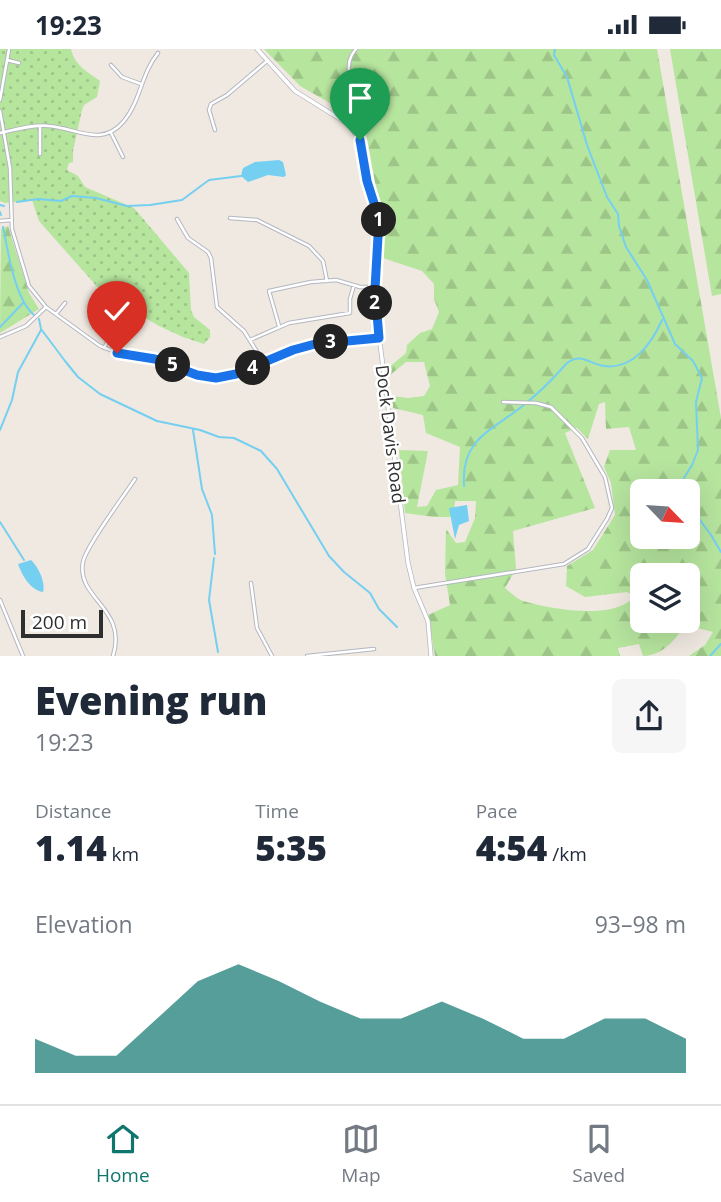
<!DOCTYPE html>
<meta charset="utf-8">
<style>
:root{--surface:#fff;--page:#f6f6f7;--text:#1f2937;--muted:#747a83;--line:#e0e1e3;--accent:#0f766e}
body{margin:0;font-family:"Open Sans",sans-serif;background:var(--page);color:var(--text);height:100vh;display:flex;flex-direction:column;font-size:26px;white-space:nowrap}
*{box-sizing:border-box;margin:0}
p{font-size:23px;color:var(--muted)}
.icon{flex:none;width:38px;height:38px;fill:none;stroke:currentColor;stroke-width:2;stroke-linecap:round;stroke-linejoin:round}
.map{position:relative;height:607px;overflow:hidden}
.sheet{display:flex;flex-direction:column;background:var(--surface);flex:1}
.sheet>*{flex:none}
.needle{width:46px;rotate:115deg}
.controls{position:absolute;left:630px;top:430px;display:grid;gap:14px}
.controls a{display:grid;place-items:center;width:70px;height:70px;border-radius:10px;background:var(--surface);box-shadow:0 7px 28px #0002;font-size:35px}
.scale{position:absolute;left:21px;bottom:18px;width:82px;box-sizing:border-box;padding-left:7px;border:4px solid #2e2e2e;border-top:0;font-size:19px;line-height:24px;white-space:nowrap;color:#2e2e2e;-webkit-text-stroke:5px #fff;paint-order:stroke}
.pin{position:absolute;display:grid;place-items:center;width:60px;height:60px;color:#fff;margin:-72px -30px;border-radius:50% 50% 50% 0;rotate:-45deg;box-shadow:0 0 7px #0007}
.pin .icon{rotate:45deg}
.km{position:absolute;width:35px;height:35px;margin:-18px;border-radius:50%;background:#222;color:#fff;font-size:19px;line-height:35px;text-align:center}
.round{display:grid;place-items:center;flex:none;width:74px;height:74px;border-radius:10px;background:var(--page)}
.summary{display:flex;align-items:center;justify-content:space-between;height:119px;padding:0 35px}
h1{font-size:38px;font-weight:800;line-height:52px}
.metrics{display:grid;grid-template-columns:repeat(3,1fr);gap:10px;height:119px;padding:7px 35px}
.metrics div{display:grid;align-content:center}
.metrics b{font-size:35px;font-weight:800}
.metrics small{font-size:19px;font-weight:400}
.metrics p{font-size:19px}
.chart{height:196px;padding:14px 35px}
.chart p{display:flex;justify-content:space-between}
.chart svg{width:100%;height:126px;margin-top:7px;fill:var(--accent);opacity:.7}
.status{display:flex;justify-content:space-between;align-items:center;height:49px;padding:0 35px;background:var(--surface);direction:ltr}
.status svg{height:19px;fill:currentColor}
.tabs{display:flex;justify-content:space-around;align-items:center;height:98px;border-top:2px solid var(--line);background:var(--surface);font-size:19px;color:var(--muted)}
.tabs a{display:grid;justify-items:center;gap:4px}
.tabs .current{color:var(--accent)}
.map>svg:first-child{display:block}
.grass{fill:url(#grass-dots)}
.forest{fill:url(#forest-firs);fill-rule:evenodd}
.water{fill:#75cff0}
.lines{fill:none;stroke-linecap:round;stroke-linejoin:round}
.stream{stroke:#75cff0;stroke-width:2}
.minor-casing{stroke:#b4b7c1;stroke-width:4.5}
.tertiary-casing{stroke:#b4b7c1;stroke-width:5}
.minor{stroke:#fff;stroke-width:2.5}
.tertiary{stroke:#fff;stroke-width:3.5}
.route-casing{stroke:#fff;stroke-width:14}
.route{stroke:#1a73e8;stroke-width:9}
.labels{text-anchor:middle;dominant-baseline:central;stroke-width:5;stroke-linejoin:round;paint-order:stroke}
.street-label{font-size:18px;fill:#2e2e2e;stroke:#fff}
</style>
<div class="status"><b>19:23</b><svg viewBox="0 0 49 12"><path d="M0 12V9h3v3zM5 12V6h3v6zM10 12V3h3v9zM15 12V0h3v12zM26 1h20v11H26zM47 4h2v5h-2z"/></svg></div>
<div class="map">
<svg width="721" height="607" viewBox="0 0 721 607">
<defs>
<pattern id="grass-dots" width="8" height="8" patternUnits="userSpaceOnUse" patternTransform="scale(1.75)"><rect width="8" height="8" fill="#b6e59e"/><path d="M2 2h.1M6 6h.1" fill="none" stroke="#9dc588" stroke-width="1.8" stroke-linecap="round"/></pattern>
<pattern id="forest-firs" width="22" height="20" patternUnits="userSpaceOnUse" patternTransform="scale(1.75)"><rect width="22" height="20" fill="#b6e59e"/><path d="M5 1l3.5 6h-7zM16 11l3.5 6h-7z" fill="#9dc588"/></pattern>
</defs>
<rect width="100%" height="100%" fill="#efe9e1"/>
<path class="grass" d="M 0,0 L 71,0 C 74,16 88,23 100,32 L 97,48 L 84,56 L 82,61 L 73,102 L 73,113 L 69,114 L 67,121 L 78,127 L 85,138 L 134,159 L 189,224 L 191,261 L 194,268 L 210,281 L 210,288 L 204,295 L 183,288 L 159,277 L 101,242 L 39,172 L 32,151 L 5,154 L 0,152 Z"/>
<path class="forest" d="M 264,0 L 657,0 L 721,369 L 721,607 L 689,607 L 705,596 L 713,583 L 685,576 C 676,590 662,607 643,607 L 639,595 L 618,599 L 620,607 L 435,607 L 428,566 L 450,556 L 445,525 L 446,480 L 456,494 L 465,493 L 475,469 L 476,452 L 455,452 L 454,468 L 434,468 L 405,464 L 399,401 L 428,402 L 417,458 L 427,457 L 436,441 L 458,436 L 460,398 L 426,384 L 423,366 L 393,359 L 392,347 L 408,349 L 424,347 L 430,337 L 424,313 L 406,313 L 389,327 L 387,320 L 406,304 L 407,296 L 420,284 L 432,280 L 439,263 L 434,250 L 434,235 L 422,222 L 380,208 L 384,182 L 366,84 L 358,70 L 300,37 ZM 605,353 L 606,380 L 629,378 L 636,401 L 610,401 L 604,418 L 611,434 L 615,466 L 593,501 L 567,517 L 566,537 L 585,548 L 627,543 L 632,546 L 632,550 C 609,571 551,560 523,552 C 517,550 511,544 505,539 L 516,520 L 513,482 L 595,459 L 565,384 L 577,379 L 588,390 L 599,355 ZM 642,443 L 688,443 L 688,488 L 642,488 ZM 642,527 L 688,527 L 688,572 L 642,572 Z
M 670,0 L 721,0 L 721,245 L 712,247 Z
M 8,177 L 29,244 L 39,260 L 0,284 L 1,180 Z"/>
<path class="water" d="M 279,111 L 283,113 L 286,126 L 284,128 L 268,126 L 248,133 L 241,127 L 243,119 L 255,113 Z
M 467,456 L 469,472 L 459,476 L 455,490 L 449,459 Z
M 31,511 C 38,517 46,534 43,543 C 30,541 22,526 18,515 Z"/>
<g class="lines">
<path class="stream" d="M 555,0 L 554,6 L 567,28 L 587,96 L 607,148 L 618,165 L 619,177 L 626,198 L 647,231 L 675,295 L 693,312 L 702,329 L 696,353 L 698,401 L 692,416 L 681,434 L 682,443
M 17,153 L 38,150 L 61,152 L 72,147 L 96,149 L 127,157 L 150,156 L 182,151 L 209,131 L 241,127
M 0,156 L 4,157
M 0,163 L 1,166
M 3,178 C 8,203 15,250 34,266
M 39,270 L 41,280 L 65,312 L 78,328 L 100,345 L 157,372 L 200,381 L 219,388 L 234,389 L 261,402 L 277,420 L 329,507 L 344,523 L 370,544 L 379,560 L 397,578
M 0,278 L 23,254
M 0,381 L 12,351 L 18,323 L 41,281
M 193,381 L 202,440 L 212,466 L 215,505
M 464,437 C 461,391 489,383 520,359 C 537,346 553,330 567,314 C 582,303 589,315 604,317 C 633,321 652,294 662,271
M 688,455 L 711,486 L 721,503
M 0,473 L 24,511
M 214,509 L 209,551 L 218,603
M 710,607 L 721,595"/>
<defs>
<path id="minor" d="M 7,11 L 19,14
M 111,16 L 122,28 L 141,35
M 0,51 L 9,0
M 0,62 L 10,119 L 12,180 L 29,237 L 46,258 L 100,297 L 118,304 L 164,313 L 197,326 L 216,329 L 236,325 L 291,302 L 315,295 L 379,289
M 335,67 C 340,57 347,45 348,34 C 350,20 346,11 356,0
M 40,77 L 40,105
M 215,81 L 209,61 L 211,55 L 227,46 L 267,12
M 0,84 C 15,81 33,75 49,77 C 76,79 102,99 124,72 C 141,51 141,25 158,4
M 111,84 L 123,108
M 230,169 L 257,171 L 309,197 L 323,212 L 327,232
M 177,170 L 188,189 L 208,203 L 211,209 L 217,258 L 244,282 L 259,306
M 0,172 L 11,171
M 56,265 L 65,254
M 279,277 L 269,242 L 311,233 L 336,231 L 360,238 L 376,238
M 0,288 L 26,277 L 46,258
M 250,291 L 289,274 L 350,264 L 350,250 L 354,236
M 104,299 L 110,288
M 251,534 L 257,579 L 272,607
M 414,539 L 564,515 L 588,500 L 607,470 L 612,459 L 605,428 L 582,389 L 551,358 L 536,354 L 503,353
M 0,551 L 23,607
M 113,607 C 128,559 76,550 83,513 C 86,497 124,447 135,430
M 307,607 L 374,600"/>
<path id="tertiary" d="M 257,0 L 295,42 L 348,75 L 360,91 L 367,132 L 379,170 L 376,263 L 408,514 L 414,539 L 428,572 L 431,607"/>
</defs>
<use href="#minor" class="minor-casing"/>
<use href="#tertiary" class="tertiary-casing"/>
<use href="#minor" class="minor"/>
<use href="#tertiary" class="tertiary"/>
</g>
<g class="lines">
<defs>
<path id="route" d="M 117,304 L 155,310 L 197,326 L 216,329 L 236,325 L 293,301 L 315,295 L 379,289 L 375,240 L 379,170 L 367,132 L 360,91"/>
</defs>
<use href="#route" class="route-casing"/>
<use href="#route" class="route"/>
</g>
<g class="labels">
<g class="street-label">
<text transform="translate(391 385) rotate(83)">Dock Davis Road</text>
</g>
</g>
</svg>
<div class="controls">
<a><svg class="needle" viewBox="-14 -14 28 28"><path d="M0-13l5 13h-10z" fill="#e53935"/><path d="M0 13l5-13h-10z" fill="#747a83"/></svg></a>
<a><svg class="icon" aria-label="layers" viewBox="0 0 24 24"><path d="M12 4l9 5-9 5-9-5zM3 14l9 5 9-5"/></svg></a>
</div>
<div class="scale">200 m</div>
<div class="pin" style="left:360px;top:91px;background:#1e9e55"><svg class="icon" aria-label="arrive" viewBox="0 0 24 24"><path d="M6 21V4h12l-3 4 3 4H6"/></svg></div>
<div class="pin" style="left:117px;top:304px;background:#d93025"><svg class="icon" aria-label="check" viewBox="0 0 24 24"><path d="M5 12l5 5 9-10"/></svg></div>
<b class="km" style="left:379px;top:171px">1</b>
<b class="km" style="left:375px;top:254px">2</b>
<b class="km" style="left:331px;top:293px">3</b>
<b class="km" style="left:253px;top:319px">4</b>
<b class="km" style="left:173px;top:316px">5</b>
</div>
<section class="sheet">
<div class="summary"><div><h1>Evening run</h1><p>19:23</p></div><a class="round"><svg class="icon" aria-label="share" viewBox="0 0 24 24"><path d="M12 15V3M7 8l5-5 5 5M5 13v7h14v-7"/></svg></a></div>
<div class="metrics">
<div><p>Distance</p><b>1.14<small> km</small></b></div>
<div><p>Time</p><b>5:35</b></div>
<div><p>Pace</p><b>4:54<small> /km</small></b></div>
</div>
<div class="chart"><p><span>Elevation</span>93–98 m</p>
<svg viewBox="0 0 160 44" preserveAspectRatio="none"><path d="M0 44V32L10 38L20 38L30 25L40 12L50 6L60 12L70 19L80 25L90 25L100 19L110 25L120 32L130 32L140 25L150 25L160 32V44z"/></svg>
</div>
</section>
<nav class="tabs">
<a class="current"><svg class="icon" aria-label="home" viewBox="0 0 24 24"><path d="M3 11l9-7 9 7M6 9v11h12V9"/></svg>Home</a>
<a><svg class="icon" aria-label="map" viewBox="0 0 24 24"><path d="M3 6l6-2 6 2 6-2v14l-6 2-6-2-6 2zM9 4v14M15 6v14"/></svg>Map</a>
<a><svg class="icon" aria-label="saved" viewBox="0 0 24 24"><path d="M7 4h10v16l-5-4-5 4z"/></svg>Saved</a>
</nav>
